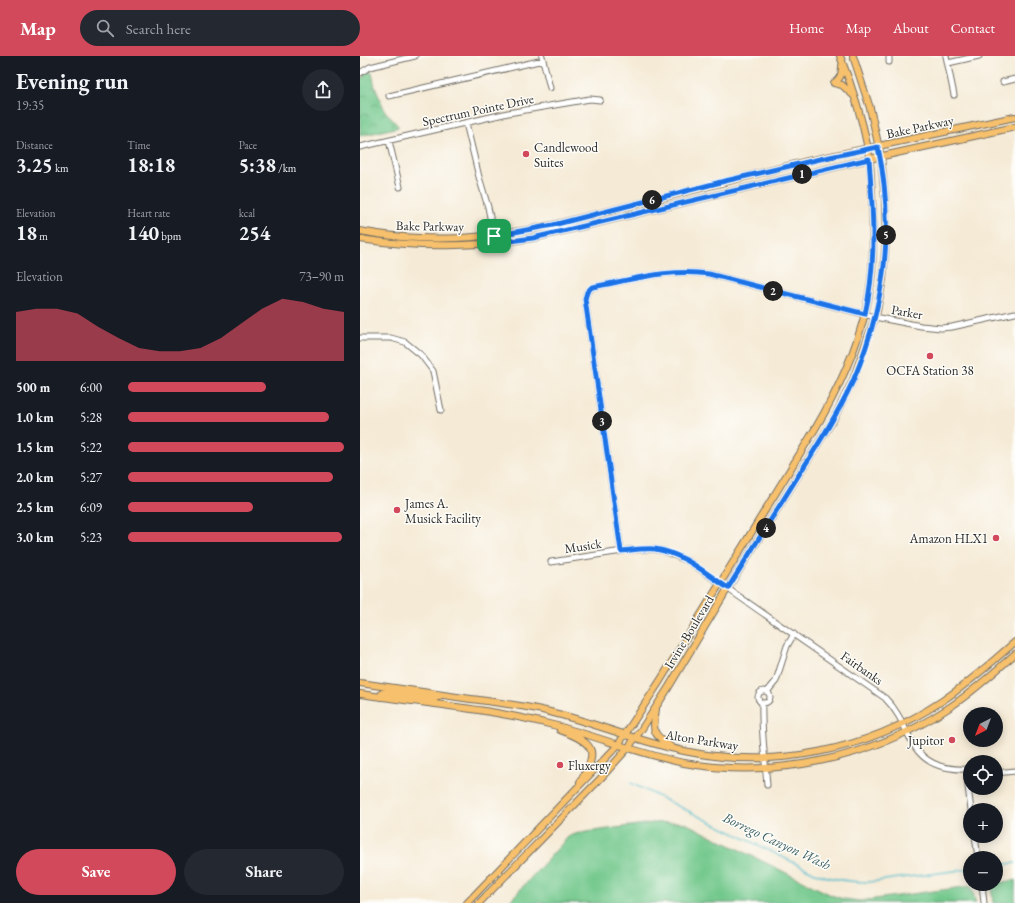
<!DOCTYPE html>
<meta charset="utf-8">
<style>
:root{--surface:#171b24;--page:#242831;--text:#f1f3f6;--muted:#9ea1a6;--accent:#d1495b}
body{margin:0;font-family:"EB Garamond",serif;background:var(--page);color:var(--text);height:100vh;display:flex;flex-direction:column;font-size:15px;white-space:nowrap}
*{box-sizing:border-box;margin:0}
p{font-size:13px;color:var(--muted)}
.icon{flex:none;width:22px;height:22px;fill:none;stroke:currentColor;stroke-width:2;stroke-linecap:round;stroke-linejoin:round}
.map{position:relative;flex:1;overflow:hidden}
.drawer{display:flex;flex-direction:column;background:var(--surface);width:360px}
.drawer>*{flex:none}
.needle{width:26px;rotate:222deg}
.tools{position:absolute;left:603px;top:651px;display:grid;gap:8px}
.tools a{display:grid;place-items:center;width:40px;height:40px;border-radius:50%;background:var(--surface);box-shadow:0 2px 10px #0003;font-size:20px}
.pin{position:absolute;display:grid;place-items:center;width:34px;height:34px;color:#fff;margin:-17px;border-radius:8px;box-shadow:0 2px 6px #0006}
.km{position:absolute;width:20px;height:20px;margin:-10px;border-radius:50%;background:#222;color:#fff;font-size:11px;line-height:20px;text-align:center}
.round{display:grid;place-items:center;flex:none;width:42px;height:42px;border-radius:21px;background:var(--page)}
.summary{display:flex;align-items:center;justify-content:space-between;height:68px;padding:0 16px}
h1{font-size:22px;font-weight:700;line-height:30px}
.metrics{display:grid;grid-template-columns:repeat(3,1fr);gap:6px;height:68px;padding:4px 16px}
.metrics div{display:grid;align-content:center}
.metrics b{font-size:20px;font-weight:700}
.metrics small{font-size:11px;font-weight:400}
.metrics p{font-size:11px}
.chart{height:112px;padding:8px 16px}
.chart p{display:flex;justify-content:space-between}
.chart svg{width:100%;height:72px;margin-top:4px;fill:var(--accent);opacity:.7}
.button{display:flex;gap:8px;margin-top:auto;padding:8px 16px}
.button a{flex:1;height:46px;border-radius:24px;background:var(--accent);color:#fff;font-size:16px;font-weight:700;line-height:46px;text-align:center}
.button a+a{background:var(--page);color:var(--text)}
ul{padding:0 16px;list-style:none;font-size:13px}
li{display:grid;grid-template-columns:64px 48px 1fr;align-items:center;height:30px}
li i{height:10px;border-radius:5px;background:var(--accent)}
header{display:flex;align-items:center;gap:24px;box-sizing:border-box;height:56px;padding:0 20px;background:var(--accent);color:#fff}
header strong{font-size:19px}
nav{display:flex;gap:22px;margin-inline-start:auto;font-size:14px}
.search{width:280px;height:36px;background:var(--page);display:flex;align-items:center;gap:10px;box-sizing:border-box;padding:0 14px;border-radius:22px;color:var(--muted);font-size:15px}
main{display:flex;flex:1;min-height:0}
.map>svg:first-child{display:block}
.green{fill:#72c88c;stroke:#4e7a5c}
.park{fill:url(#park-crowns);stroke:#4e7a5c}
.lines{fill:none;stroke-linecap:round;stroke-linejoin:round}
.stream{stroke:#50bccc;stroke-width:1.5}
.minor-casing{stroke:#726e66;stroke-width:7}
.major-casing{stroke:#726e66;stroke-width:8}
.minor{stroke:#fff;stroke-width:5}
.major{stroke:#f7c06c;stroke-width:6}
.route-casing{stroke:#fff;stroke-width:8}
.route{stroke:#1a73e8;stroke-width:5}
.poi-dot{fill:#d1495b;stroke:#fdfcf7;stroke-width:1.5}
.labels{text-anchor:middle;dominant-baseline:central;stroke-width:3;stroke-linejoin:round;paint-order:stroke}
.street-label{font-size:13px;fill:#2b2b2b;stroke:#fdfcf7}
.poi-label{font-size:13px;fill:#2b2b2b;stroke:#fdfcf7;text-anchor:start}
.water-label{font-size:14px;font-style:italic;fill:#385e63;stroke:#fdfcf7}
</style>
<header>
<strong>Map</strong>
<div class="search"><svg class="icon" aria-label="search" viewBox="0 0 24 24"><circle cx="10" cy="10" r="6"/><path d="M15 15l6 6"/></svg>Search here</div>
<nav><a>Home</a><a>Map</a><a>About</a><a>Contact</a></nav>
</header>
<main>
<section class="drawer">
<div class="summary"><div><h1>Evening run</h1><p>19:35</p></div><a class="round"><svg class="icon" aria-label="share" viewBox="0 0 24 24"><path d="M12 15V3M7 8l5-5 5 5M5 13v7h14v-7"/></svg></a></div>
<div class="metrics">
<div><p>Distance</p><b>3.25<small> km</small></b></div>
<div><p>Time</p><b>18:18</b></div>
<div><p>Pace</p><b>5:38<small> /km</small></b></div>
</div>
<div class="metrics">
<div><p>Elevation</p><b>18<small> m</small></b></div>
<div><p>Heart rate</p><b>140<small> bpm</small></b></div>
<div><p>kcal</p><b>254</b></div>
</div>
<div class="chart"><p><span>Elevation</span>73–90 m</p>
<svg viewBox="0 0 160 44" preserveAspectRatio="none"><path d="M0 44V14L10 12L20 12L30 15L40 23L50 30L60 36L70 38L80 38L90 36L100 30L110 21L120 12L130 6L140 8L150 12L160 14V44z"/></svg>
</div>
<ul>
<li><b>500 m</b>6:00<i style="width:64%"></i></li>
<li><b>1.0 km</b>5:28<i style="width:93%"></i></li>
<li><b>1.5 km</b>5:22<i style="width:100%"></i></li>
<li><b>2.0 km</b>5:27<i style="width:95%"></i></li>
<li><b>2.5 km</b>6:09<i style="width:58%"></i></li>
<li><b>3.0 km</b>5:23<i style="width:99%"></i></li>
</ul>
<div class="button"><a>Save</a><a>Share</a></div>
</section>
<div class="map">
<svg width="655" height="847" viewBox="0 0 655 847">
<defs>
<pattern id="park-crowns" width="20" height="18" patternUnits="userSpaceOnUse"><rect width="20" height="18" fill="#72c88c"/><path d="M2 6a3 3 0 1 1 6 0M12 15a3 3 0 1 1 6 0" fill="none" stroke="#5ea373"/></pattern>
</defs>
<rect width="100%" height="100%" fill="#fdfcf7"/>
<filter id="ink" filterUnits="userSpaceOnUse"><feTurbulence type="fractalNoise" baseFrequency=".025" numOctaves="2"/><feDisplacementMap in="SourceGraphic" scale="8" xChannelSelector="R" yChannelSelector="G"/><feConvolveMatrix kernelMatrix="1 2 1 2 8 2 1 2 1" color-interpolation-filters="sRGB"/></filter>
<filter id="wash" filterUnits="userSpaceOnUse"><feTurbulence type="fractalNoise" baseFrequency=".012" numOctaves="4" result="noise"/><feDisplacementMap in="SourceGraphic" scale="16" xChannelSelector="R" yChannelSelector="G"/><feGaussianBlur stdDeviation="0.9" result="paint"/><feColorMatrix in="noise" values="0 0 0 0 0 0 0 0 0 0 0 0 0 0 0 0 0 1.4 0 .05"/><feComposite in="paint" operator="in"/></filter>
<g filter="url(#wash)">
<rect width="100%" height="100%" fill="#f5ead5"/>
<path class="green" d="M 319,766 L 325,767 L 471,839 L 483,843 L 500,845 L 611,830 L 616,847 L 148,847 L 209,780 L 219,777 L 292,767 Z
M 655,824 L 655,847 L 633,847 L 631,828 Z"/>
<path class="park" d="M 6,14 L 12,17 L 15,31 L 25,55 L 39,71 L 0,80 L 0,23 L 3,21 Z"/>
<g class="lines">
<path class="stream" d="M 271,727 L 455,817 C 473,824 490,826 509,826 L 610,813
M 636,809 L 655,807"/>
</g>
</g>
<g filter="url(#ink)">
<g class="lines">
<defs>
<path id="minor" d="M 182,0 L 190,32
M 529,0 L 529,6
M 586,0 L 594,39
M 588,7 L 619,0
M 0,17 L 10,11 L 55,0
M 643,26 L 655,23
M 29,40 L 183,4
M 106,67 L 119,121 L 128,151 L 135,187
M 29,85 L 40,131
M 0,91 L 148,57 L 230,43 L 240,44
M 0,282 L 31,282 L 45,286 L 61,299 L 73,315 L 81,354
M 261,495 L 225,243 L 227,236 L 233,231 C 271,224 310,212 349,218 L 515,261 L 561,270 L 581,272 L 592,271 L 655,257
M 191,506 L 269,494 L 293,493 L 304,495 L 328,505 L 525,642 C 530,647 534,652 538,659 C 551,680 553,701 580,710 C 589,713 600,713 610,714
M398 641a6 6 0 1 1 12 0a6 6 0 1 1-12 0Z
M 407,636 L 416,625 L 427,590 L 434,578
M 402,647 C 401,674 405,702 407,729
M 608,714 L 607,723 L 611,754
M 636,717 L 655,715
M 615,780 L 618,802
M 622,828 L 624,847"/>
<path id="major" d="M 474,27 C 481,22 482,18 482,10
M 474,27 L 482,29 L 493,39
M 0,175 C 66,188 127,183 193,169 L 448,105 L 655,61
M 0,183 C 60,192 113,191 173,182 L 509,103 L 655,71
M 0,627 C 35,632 69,637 104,642 C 133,646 162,649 190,656 C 236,667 279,686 324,695 C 413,714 507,695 582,645 C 608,628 631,607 655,586
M 0,638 C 63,647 131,653 193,669 C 237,680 279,698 324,707 C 413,723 511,703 587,653 C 612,637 633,617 655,598
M 20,641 L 22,637 L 27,636 L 76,642 L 81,639
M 296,653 C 293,675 291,677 310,690
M 200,674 C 234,687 240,694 220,726
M 107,847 L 258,689 L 300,625 L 455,373 C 477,336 496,296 506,253 C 515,216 513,179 512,142 C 511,125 511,109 508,93 C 502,62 492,30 480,0
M 119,847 L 240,723 L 268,692 L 281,674 L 307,634 L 368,532 L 473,364 L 493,324 L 517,255 L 523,223 L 526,184 L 525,142 L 521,101 L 510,52 L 493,0"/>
</defs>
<use href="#minor" class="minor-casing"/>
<use href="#major" class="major-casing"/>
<use href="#minor" class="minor"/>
<use href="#major" class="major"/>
</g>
</g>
<g class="lines" filter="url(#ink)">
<defs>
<path id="route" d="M 518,91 C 535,171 525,250 493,325 C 478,357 459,387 440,417 C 416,455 392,494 368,532 C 345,517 323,497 295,493 C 284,492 272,494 261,495 L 225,243 L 227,236 L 232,231 C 271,224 310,212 349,218 L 505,258 C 517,207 513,155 509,103 L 173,182 L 135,187 L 134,180 L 193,169 L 365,125 L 460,103 Z"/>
</defs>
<use href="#route" class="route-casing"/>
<use href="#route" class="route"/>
</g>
<g class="poi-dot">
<circle cx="166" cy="98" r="4"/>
<circle cx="570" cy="300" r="4"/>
<circle cx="37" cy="454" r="4"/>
<circle cx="636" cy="482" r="4"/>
<circle cx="592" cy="684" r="4"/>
<circle cx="200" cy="709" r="4"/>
</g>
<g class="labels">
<g class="street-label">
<text transform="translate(118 54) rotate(-12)">Spectrum Pointe Drive</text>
<text transform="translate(560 71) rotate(-12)">Bake Parkway</text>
<text transform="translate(70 170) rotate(1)">Bake Parkway</text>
<text transform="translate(547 256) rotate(10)">Parker</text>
<text transform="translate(223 490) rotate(-9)">Musick</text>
<text transform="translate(329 576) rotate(-59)">Irvine Boulevard</text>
<text transform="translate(502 612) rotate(35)">Fairbanks</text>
<text transform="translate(342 684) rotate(9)">Alton Parkway</text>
</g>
<g class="poi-label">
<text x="174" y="91">Candlewood<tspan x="174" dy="15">Suites</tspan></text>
<text x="570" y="314" text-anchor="middle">OCFA Station 38</text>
<text x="45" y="447">James A.<tspan x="45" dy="15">Musick Facility</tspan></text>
<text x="628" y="482" text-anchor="end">Amazon HLX1</text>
<text x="584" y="684" text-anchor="end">Jupitor</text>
<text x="208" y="709">Fluxergy</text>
</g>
<g class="water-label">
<text transform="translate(417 785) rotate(25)">Borrego Canyon Wash</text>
</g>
</g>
</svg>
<div class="tools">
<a><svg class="needle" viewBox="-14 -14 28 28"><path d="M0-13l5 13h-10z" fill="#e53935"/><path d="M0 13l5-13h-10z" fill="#9ea1a6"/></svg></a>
<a><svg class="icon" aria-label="locate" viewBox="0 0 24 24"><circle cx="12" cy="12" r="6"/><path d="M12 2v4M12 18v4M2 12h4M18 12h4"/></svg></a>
<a>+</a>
<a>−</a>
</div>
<div class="pin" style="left:134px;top:180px;background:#1e9e55"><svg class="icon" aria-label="arrive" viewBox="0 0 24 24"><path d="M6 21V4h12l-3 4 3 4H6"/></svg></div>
<b class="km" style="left:442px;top:118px">1</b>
<b class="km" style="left:413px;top:235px">2</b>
<b class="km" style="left:242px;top:365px">3</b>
<b class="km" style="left:406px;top:472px">4</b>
<b class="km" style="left:526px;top:179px">5</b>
<b class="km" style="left:292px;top:144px">6</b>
</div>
</main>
